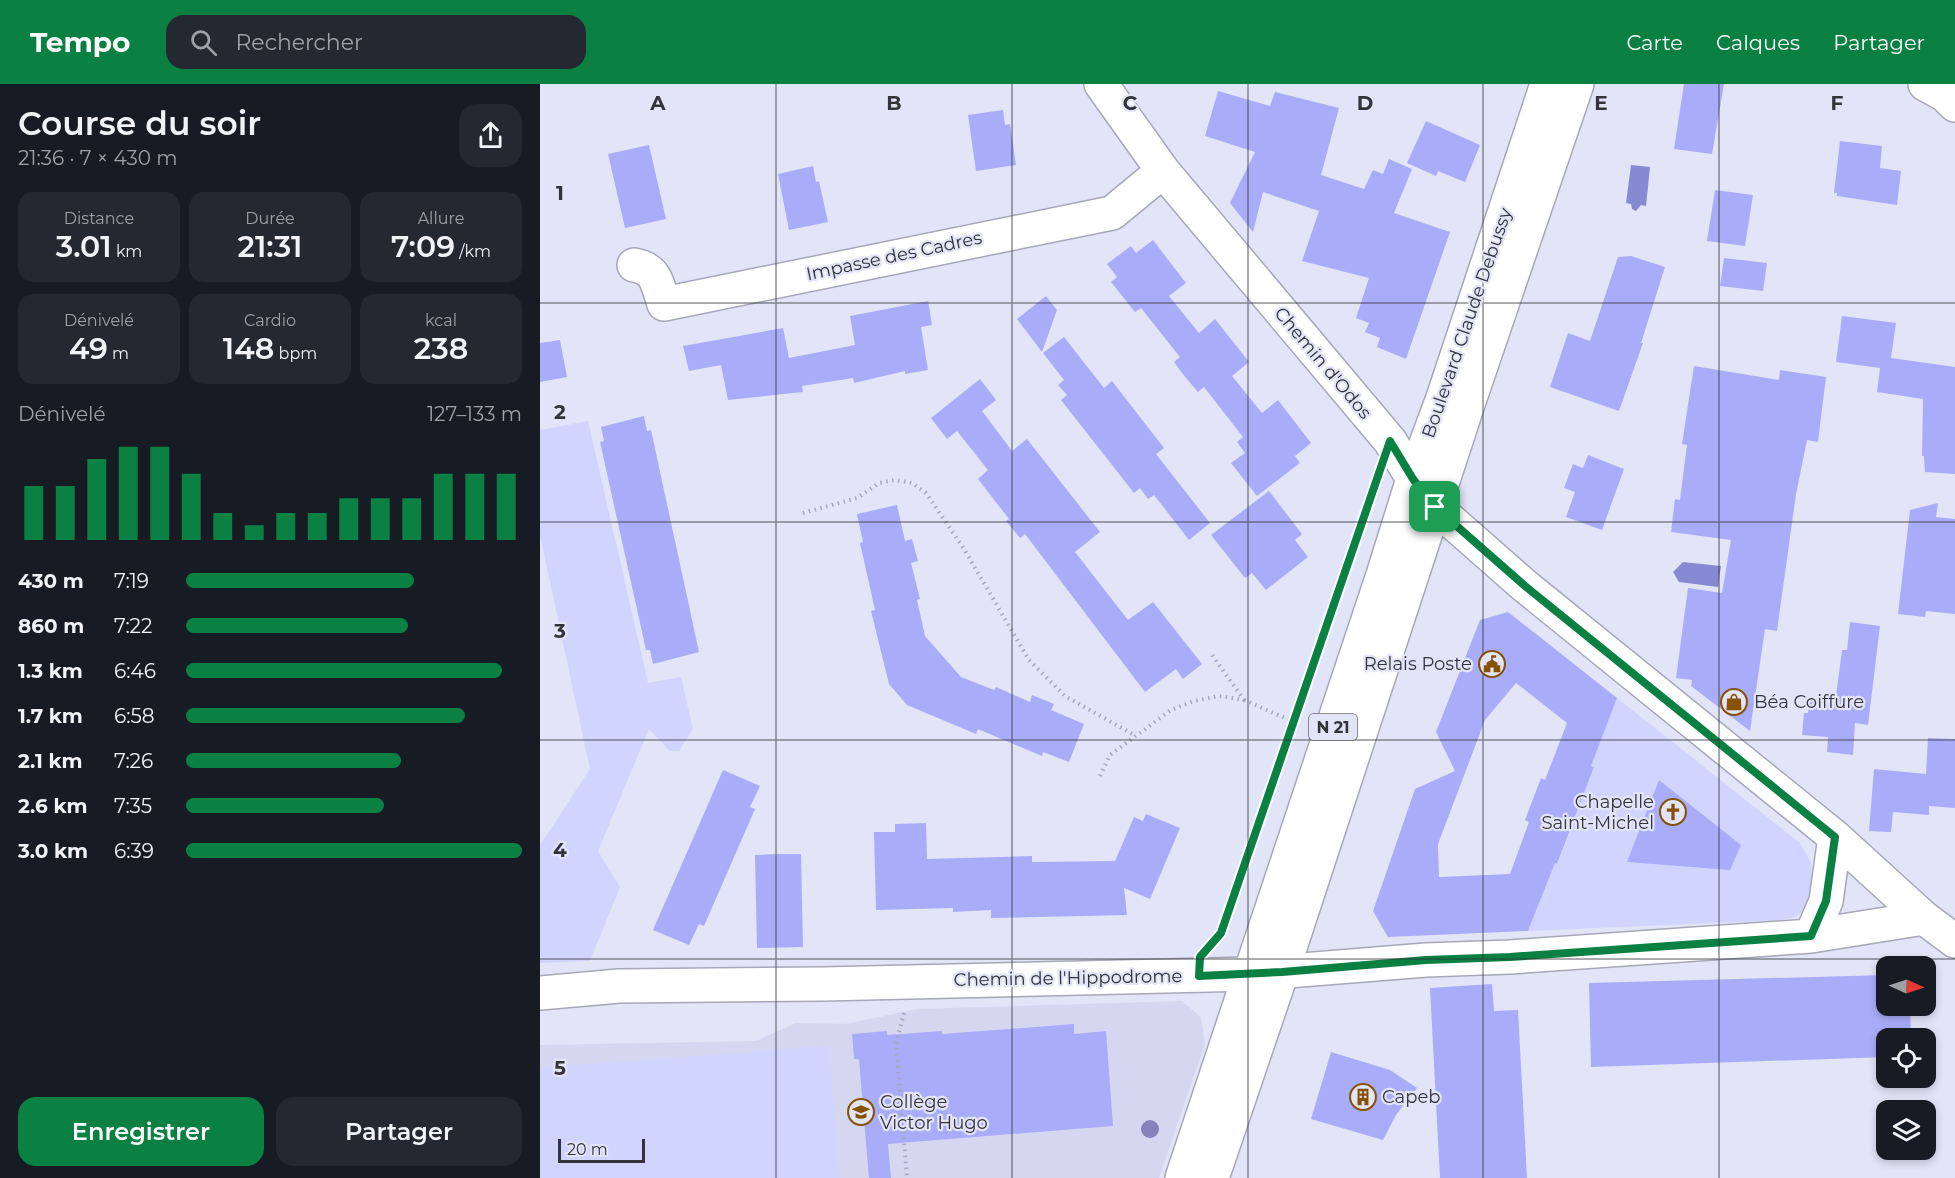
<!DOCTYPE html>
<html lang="fr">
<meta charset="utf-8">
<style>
:root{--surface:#171b24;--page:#242831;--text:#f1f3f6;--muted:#9ea1a6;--accent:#0b8043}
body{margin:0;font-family:Montserrat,sans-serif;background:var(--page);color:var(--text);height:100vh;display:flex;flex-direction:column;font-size:22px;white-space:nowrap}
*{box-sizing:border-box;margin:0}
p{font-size:20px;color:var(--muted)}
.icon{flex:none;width:33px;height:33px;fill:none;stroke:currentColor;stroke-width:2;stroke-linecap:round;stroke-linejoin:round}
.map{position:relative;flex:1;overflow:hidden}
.panel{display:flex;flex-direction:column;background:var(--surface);width:540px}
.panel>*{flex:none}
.needle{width:39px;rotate:93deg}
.fabs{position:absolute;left:1336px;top:872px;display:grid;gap:12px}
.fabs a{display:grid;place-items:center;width:60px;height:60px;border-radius:12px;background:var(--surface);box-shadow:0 3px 9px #0003;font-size:30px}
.scale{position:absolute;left:18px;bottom:15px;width:87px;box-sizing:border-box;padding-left:6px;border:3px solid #33343b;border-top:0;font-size:16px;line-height:21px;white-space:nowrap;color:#33343b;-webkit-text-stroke:4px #e2e4f7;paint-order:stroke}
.pin{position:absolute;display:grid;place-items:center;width:51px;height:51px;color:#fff;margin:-26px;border-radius:12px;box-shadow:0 3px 9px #0006}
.round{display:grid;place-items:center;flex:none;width:63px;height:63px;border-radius:18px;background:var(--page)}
.summary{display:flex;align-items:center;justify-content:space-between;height:102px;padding:0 18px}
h1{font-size:33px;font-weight:600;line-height:45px}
.stats{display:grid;grid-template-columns:repeat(3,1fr);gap:9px;height:102px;padding:6px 18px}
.stats div{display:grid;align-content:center;border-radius:15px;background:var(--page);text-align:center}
.stats b{font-size:30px;font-weight:600}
.stats small{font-size:16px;font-weight:400}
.stats p{font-size:16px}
.chart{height:168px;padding:12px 18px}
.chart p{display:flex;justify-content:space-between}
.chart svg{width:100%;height:108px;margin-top:6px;stroke:var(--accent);stroke-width:6}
.action{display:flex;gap:12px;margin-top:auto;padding:12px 18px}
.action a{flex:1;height:69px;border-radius:18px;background:var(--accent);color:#fff;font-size:24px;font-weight:600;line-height:69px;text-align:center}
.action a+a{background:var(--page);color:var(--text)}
ul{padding:0 18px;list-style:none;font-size:20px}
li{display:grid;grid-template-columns:96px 72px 1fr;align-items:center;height:45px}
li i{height:15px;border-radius:8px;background:var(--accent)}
header{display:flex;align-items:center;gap:36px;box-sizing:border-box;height:84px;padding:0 30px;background:var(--accent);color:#fff}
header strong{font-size:28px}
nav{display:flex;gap:33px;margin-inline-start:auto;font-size:21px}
.search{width:420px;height:54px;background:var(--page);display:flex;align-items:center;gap:15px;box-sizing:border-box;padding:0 21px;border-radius:18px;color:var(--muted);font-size:22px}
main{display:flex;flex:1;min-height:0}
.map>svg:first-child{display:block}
.built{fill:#d5d7f1}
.green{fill:#d1d4ff}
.water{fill:#878ad3}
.building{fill:#a9adf9;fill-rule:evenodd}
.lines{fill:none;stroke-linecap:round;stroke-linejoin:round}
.minor-casing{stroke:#a6a8b9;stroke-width:36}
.major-casing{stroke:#a6a8b9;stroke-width:36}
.path{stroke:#a6a8b6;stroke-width:4;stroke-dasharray:1.5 4.5;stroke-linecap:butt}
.minor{stroke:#fff;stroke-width:33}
.major{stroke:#fff;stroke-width:33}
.tree{fill:#8683bc}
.route-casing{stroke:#fff;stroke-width:12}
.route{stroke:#0b8043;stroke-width:8}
.grid{fill:none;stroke:#33343b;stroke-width:1.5;stroke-opacity:0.55}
.labels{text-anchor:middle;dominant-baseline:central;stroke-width:4.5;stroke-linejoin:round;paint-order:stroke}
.shield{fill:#e2e4f7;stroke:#686973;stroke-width:1.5}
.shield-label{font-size:16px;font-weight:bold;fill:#33343b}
.street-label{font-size:18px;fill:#33343b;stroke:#e2e4f7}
.poi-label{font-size:18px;fill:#33343b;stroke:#e2e4f7;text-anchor:start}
.grid-label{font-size:20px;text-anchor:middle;font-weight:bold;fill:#33343b;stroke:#e2e4f7;stroke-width:4.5;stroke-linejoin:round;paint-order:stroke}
</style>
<header>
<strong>Tempo</strong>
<div class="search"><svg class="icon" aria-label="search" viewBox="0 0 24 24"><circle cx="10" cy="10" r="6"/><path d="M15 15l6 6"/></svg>Rechercher</div>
<nav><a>Carte</a><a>Calques</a><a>Partager</a></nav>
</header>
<main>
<section class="panel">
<div class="summary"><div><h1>Course du soir</h1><p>21:36 · 7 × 430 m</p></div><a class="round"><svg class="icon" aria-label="share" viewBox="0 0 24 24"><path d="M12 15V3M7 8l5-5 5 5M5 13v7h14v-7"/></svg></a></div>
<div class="stats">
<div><p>Distance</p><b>3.01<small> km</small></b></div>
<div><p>Durée</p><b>21:31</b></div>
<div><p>Allure</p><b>7:09<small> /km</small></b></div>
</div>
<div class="stats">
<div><p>Dénivelé</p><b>49<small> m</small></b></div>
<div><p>Cardio</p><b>148<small> bpm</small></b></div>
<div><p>kcal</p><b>238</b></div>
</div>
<div class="chart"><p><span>Dénivelé</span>127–133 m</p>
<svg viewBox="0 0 160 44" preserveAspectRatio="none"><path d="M5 44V22M15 44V22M25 44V11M35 44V6M45 44V6M55 44V17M65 44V33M75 44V38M85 44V33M95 44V33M105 44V27M115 44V27M125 44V27M135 44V17M145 44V17M155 44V17"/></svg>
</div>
<ul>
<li><b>430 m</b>7:19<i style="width:68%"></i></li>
<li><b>860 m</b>7:22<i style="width:66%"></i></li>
<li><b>1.3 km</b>6:46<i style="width:94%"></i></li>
<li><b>1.7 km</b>6:58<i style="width:83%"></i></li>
<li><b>2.1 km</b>7:26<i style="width:64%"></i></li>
<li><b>2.6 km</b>7:35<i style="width:59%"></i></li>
<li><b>3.0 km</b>6:39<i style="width:100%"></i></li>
</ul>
<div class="action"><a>Enregistrer</a><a>Partager</a></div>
</section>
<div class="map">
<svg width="1415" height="1094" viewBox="0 0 1415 1094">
<rect width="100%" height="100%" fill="#e2e4f7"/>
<path class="built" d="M 642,917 L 661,933 L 665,960 L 619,1094 L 0,1094 L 0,961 L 216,957 L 256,939 L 305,940 L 378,925 Z"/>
<path class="green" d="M 48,337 L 108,599 L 141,593 L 153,645 L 139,667 L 130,667 L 109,645 L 58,767 L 80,803 L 50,877 L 0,879 L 0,761 L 50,685 L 0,451 L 0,346 Z
M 1077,614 L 1260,759 L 1271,779 L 1272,807 L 1266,824 L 1255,833 L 1240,836 L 988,847 L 1015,779 L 1018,779 L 1054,683 L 1051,681 Z
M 289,962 L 299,1094 L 0,1094 L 0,984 Z"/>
<path class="water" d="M 1091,81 L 1110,83 L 1106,122 L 1101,121 L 1096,127 L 1092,125 L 1091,120 L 1086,119 Z
M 1143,478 L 1181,482 L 1178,503 L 1139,498 L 1133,488 Z"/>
<path class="building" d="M 1144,0 L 1184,0 L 1172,70 L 1134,65 Z
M 678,7 L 730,22 L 735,8 L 799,24 L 781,91 L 824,105 L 833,86 L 843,90 L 849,75 L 872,85 L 854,129 L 910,148 L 866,275 L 837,263 L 840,254 L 825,248 L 829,239 L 816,234 L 829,194 L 762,177 L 779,127 L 723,108 L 713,148 L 690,119 L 715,68 L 665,52 Z
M 463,26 L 465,41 L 470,40 L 476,81 L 436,87 L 428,31 Z
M 886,37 L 940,61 L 925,98 L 898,87 L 896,92 L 867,79 Z
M 1300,57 L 1342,62 L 1340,84 L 1361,87 L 1357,121 L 1297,112 L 1297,109 L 1294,109 Z
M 109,61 L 126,135 L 85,144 L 68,70 Z
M 273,82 L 276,98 L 279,97 L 288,138 L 249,146 L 238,90 Z
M 1175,106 L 1213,111 L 1205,162 L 1167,157 Z
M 613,156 L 646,199 L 629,212 L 659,249 L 675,235 L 709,278 L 692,292 L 722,329 L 738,316 L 771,359 L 755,372 L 760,379 L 717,412 L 691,379 L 705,369 L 697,358 L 703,353 L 664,303 L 658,308 L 642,289 L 634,278 L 640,273 L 601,224 L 595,228 L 571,198 L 577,193 L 567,180 L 591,162 L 596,169 Z
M 1091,172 L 1125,183 L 1101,259 L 1103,259 L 1079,327 L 1010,303 L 1028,249 L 1050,257 L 1078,173 Z
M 1184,174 L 1227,179 L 1223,207 L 1180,202 Z
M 506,212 L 517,226 L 502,268 L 477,235 Z
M 388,217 L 392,241 L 381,243 L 388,286 L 365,290 L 365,287 L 314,299 L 313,294 L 262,302 L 263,308 L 188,316 L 181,281 L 149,287 L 143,262 L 243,244 L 249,274 L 315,261 L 310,232 Z
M 1302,232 L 1356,239 L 1351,274 L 1415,283 L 1415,390 L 1385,388 L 1384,372 L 1382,372 L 1383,315 L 1337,308 L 1340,284 L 1296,278 Z
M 524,253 L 564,304 L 572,297 L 624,364 L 616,370 L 670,439 L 649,456 L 614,411 L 608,415 L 600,404 L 594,409 L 521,316 L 527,311 L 518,301 L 524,296 L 503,269 Z
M 20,256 L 27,293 L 0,298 L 0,259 Z
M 1154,282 L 1239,296 L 1240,286 L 1286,293 L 1278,358 L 1267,356 L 1256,410 L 1237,547 L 1225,545 L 1210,647 L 1151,602 L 1152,596 L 1136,594 L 1148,504 L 1182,509 L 1191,456 L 1131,448 L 1135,415 L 1140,416 L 1147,361 L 1142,360 Z
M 440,295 L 456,316 L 442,327 L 472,367 L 487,355 L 560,448 L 535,468 L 588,536 L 613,518 L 662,580 L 643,595 L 636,585 L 605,608 L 485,450 L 480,454 L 466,437 L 469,435 L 438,395 L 448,386 L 417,347 L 407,355 L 391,334 Z
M 104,332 L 107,347 L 111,346 L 159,568 L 113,580 L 110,566 L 106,566 L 60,358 L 64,357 L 61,343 Z
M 1048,371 L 1084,385 L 1062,446 L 1026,433 L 1035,408 L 1024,404 L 1033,380 L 1043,384 Z
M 729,407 L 762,450 L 755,456 L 768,473 L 726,506 L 712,489 L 705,494 L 671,451 Z
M 1398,419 L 1396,433 L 1415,435 L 1415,530 L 1386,527 L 1385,533 L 1358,530 L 1370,426 Z
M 357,421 L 365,457 L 372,455 L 378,477 L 371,479 L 380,515 L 377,516 L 385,552 L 421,593 L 454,606 L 456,603 L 490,618 L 492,611 L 514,620 L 511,626 L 544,640 L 529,678 L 503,668 L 502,672 L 438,645 L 436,650 L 367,621 L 349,600 L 331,527 L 335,526 L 320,459 L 323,458 L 317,430 Z
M 968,528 L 1077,614 L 1051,682 L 1054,683 L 1017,780 L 1015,779 L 988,847 L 848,853 L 833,827 L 875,705 L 915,687 L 896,648 L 940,536 ZM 976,599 L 1027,639 L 1005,696 L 1001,694 L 985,736 L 989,738 L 970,790 L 899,793 L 898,760 L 945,636 Z
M 1310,538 L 1340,542 L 1328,641 L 1315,639 L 1313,671 L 1287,668 L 1288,653 L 1262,651 L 1264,629 L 1268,629 L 1269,617 L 1295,620 L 1302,566 L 1307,566 Z
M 1388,654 L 1415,655 L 1415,724 L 1389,722 L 1389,731 L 1353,728 L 1351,748 L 1329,747 L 1334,685 L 1386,690 Z
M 183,686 L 220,702 L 210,723 L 215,725 L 164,842 L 159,840 L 149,861 L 113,846 Z
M 1119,696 L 1201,761 L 1190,786 L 1087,778 Z
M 606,730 L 640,744 L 610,815 L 584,804 L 587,831 L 451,834 L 451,826 L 413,828 L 413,824 L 336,826 L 334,748 L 355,748 L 355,740 L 386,739 L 387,775 L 492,772 L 492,778 L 575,777 L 594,733 L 603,737 Z
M 240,770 L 261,770 L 263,863 L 217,864 L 215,771 Z
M 1347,891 L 1347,921 L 1370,921 L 1371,954 L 1347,954 L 1347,973 L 1051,983 L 1049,899 Z
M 952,900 L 954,927 L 978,926 L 987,1094 L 900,1094 L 890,904 Z
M 534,940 L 534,950 L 566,947 L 573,1042 L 348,1060 L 351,1094 L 329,1094 L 319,975 L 314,975 L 312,950 L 347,947 L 347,951 L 402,947 L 402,950 Z
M 791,968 L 850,986 L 877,1004 L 856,1031 L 843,1056 L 771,1035 Z"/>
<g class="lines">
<defs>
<path id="minor" d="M 561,0 L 623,87 L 850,357 L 873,395 L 895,423 L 985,502 L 1295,753 L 1384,834 L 1415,857
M 1385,0 L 1405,11 L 1415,21
M 94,181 C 117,185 117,200 124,220 L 572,129 L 623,87
M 1271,852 L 1286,817 L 1295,753
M 0,909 L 79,902 L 283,900 L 711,890 L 886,876 L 970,873 L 1271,852 L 1384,834"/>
<path id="major" d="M 642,1094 L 843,491 L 873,395 L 904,311 L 1007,0
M 672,1094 L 742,888 L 928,320 L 1037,0"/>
</defs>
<use href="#minor" class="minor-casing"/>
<use href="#major" class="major-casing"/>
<path class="path" d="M 263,429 L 317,414 L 339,399 L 355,396 L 372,399 L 386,409 L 424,465 L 489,576 L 525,612 L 596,652
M 704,616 L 754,638
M 560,692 L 570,671 L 631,626 L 654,617 L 679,612 L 704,616 L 672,571
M 673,859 L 681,849 L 837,394
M 364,929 L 356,960 L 367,1094"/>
<use href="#minor" class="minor"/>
<use href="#major" class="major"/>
</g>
<circle class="tree" cx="610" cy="1045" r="9"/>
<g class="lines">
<defs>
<path id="route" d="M 850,357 L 873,395 L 895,423 L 985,502 L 1295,753 L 1286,817 L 1271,852 L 970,873 L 886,876 L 742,888 L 659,892 L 660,873 L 681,849 Z"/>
</defs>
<use href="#route" class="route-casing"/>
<use href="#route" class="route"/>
</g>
<path class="grid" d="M 236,0 L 236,1094M 472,0 L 472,1094M 708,0 L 708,1094M 943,0 L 943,1094M 1179,0 L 1179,1094M 0,219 L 1415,219M 0,438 L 1415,438M 0,656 L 1415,656M 0,875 L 1415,875"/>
<defs>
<symbol id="civic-ring" viewBox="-11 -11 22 22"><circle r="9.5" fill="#e2e4f7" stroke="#875100" stroke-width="1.5"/><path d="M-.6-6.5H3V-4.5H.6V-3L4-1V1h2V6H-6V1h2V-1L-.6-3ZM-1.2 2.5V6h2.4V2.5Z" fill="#875100"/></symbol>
<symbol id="shop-ring" viewBox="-11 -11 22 22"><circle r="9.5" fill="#e2e4f7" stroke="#875100" stroke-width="1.5"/><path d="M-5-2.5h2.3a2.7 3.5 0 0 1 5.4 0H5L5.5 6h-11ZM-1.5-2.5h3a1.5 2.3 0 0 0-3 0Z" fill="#875100"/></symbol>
<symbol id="church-ring" viewBox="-11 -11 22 22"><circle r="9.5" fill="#e2e4f7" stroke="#875100" stroke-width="1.5"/><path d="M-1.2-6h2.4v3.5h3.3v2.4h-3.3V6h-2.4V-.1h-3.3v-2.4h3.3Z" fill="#875100"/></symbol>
<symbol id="building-ring" viewBox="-11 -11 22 22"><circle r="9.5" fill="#e2e4f7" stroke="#875100" stroke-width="1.5"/><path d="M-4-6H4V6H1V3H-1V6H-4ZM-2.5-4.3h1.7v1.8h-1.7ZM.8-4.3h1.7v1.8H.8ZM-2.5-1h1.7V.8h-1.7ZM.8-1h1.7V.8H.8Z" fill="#875100"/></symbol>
<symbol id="school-ring" viewBox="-11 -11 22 22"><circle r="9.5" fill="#e2e4f7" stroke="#875100" stroke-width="1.5"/><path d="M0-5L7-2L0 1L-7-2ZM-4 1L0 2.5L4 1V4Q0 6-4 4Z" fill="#875100"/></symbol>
</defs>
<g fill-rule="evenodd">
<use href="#civic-ring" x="937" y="565" width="30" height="30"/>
<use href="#shop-ring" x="1179" y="603" width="30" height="30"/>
<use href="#church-ring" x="1118" y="713" width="30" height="30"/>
<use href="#building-ring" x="808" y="998" width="30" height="30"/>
<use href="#school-ring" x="306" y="1013" width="30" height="30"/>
</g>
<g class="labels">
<rect class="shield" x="769" y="630" width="48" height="26" rx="4.5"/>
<g class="shield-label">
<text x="793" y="643">N 21</text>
</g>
<g class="street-label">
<text transform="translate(354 172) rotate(-12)">Impasse des Cadres</text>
<text transform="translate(927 239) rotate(-71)">Boulevard Claude Debussy</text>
<text transform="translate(783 279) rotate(50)">Chemin d'Odos</text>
<text transform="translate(528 894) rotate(-1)">Chemin de l'Hippodrome</text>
</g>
<g class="poi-label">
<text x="932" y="580" text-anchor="end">Relais Poste</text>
<text x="1214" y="618">Béa Coiffure</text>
<text x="1114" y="718" text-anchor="end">Chapelle<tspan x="1114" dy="21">Saint-Michel</tspan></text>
<text x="842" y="1013">Capeb</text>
<text x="340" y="1018">Collège<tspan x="340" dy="21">Victor Hugo</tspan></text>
</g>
</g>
<g class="grid-label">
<text x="118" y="26">A</text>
<text x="354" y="26">B</text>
<text x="590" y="26">C</text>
<text x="825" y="26">D</text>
<text x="1061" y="26">E</text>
<text x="1297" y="26">F</text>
<text x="20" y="116">1</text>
<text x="20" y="335">2</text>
<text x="20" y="554">3</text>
<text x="20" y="773">4</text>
<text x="20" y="991">5</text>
</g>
</svg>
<div class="fabs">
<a><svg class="needle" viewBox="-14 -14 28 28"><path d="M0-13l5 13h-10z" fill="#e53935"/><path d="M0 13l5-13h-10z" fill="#9ea1a6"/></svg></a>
<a><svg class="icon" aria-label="locate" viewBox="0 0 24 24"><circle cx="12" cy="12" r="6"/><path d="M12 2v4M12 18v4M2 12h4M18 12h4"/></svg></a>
<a><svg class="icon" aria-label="layers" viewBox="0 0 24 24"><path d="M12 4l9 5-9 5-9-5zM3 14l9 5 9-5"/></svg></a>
</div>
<div class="scale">20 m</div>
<div class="pin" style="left:895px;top:423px;background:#1e9e55"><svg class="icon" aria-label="arrive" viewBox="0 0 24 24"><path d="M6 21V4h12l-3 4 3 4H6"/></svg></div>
</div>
</main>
